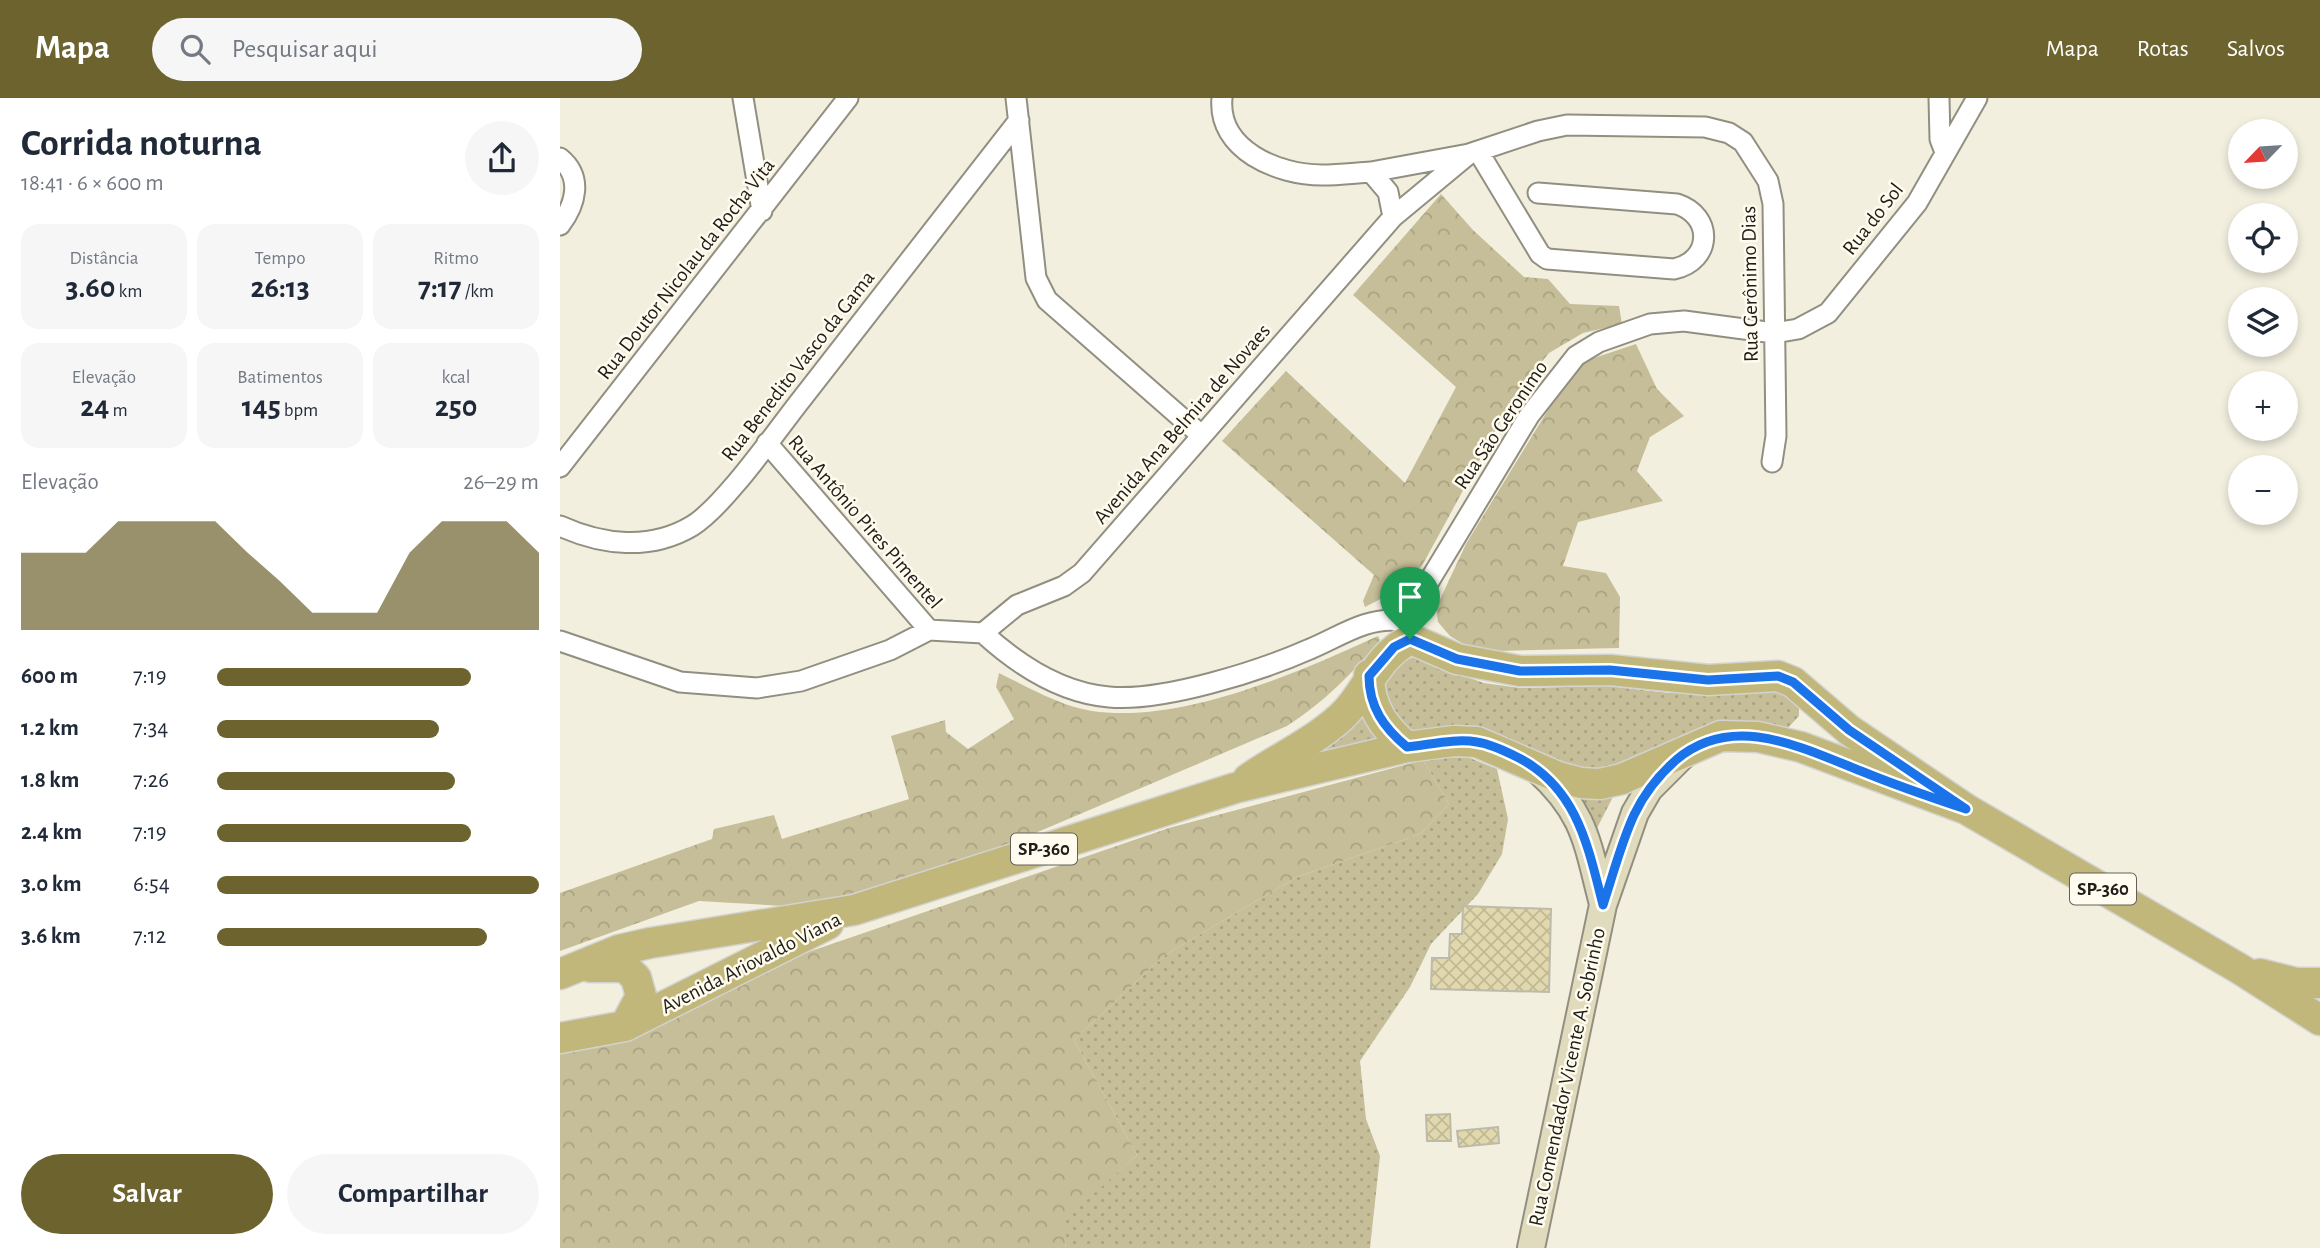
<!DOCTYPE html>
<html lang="pt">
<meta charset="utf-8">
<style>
:root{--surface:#fff;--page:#f6f6f7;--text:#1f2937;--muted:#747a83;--accent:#6d632f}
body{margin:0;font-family:"Alegreya Sans",sans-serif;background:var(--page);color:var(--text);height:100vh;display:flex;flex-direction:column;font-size:26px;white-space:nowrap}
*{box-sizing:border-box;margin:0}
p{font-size:23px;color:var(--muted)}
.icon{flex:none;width:38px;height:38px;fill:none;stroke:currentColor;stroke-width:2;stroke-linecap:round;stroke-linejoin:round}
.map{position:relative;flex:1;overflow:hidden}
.sheet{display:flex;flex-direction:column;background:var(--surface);width:560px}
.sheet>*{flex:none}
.needle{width:46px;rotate:245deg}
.controls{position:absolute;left:1668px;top:21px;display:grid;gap:14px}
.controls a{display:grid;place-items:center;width:70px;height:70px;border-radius:50%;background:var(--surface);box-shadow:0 4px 10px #0003;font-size:35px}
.pin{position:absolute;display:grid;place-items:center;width:60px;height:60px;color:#fff;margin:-72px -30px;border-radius:50% 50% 50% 0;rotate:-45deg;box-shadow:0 0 7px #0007}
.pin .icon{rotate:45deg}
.round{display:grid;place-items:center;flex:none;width:74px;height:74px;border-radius:37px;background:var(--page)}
.headline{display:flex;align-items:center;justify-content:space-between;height:119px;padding:0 21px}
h1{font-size:38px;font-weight:600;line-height:52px}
.metrics{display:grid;grid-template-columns:repeat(3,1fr);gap:10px;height:119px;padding:7px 21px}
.metrics div{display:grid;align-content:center;border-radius:18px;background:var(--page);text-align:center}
.metrics b{font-size:30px;font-weight:600}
.metrics small{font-size:19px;font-weight:400}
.metrics p{font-size:19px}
.chart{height:196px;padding:14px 21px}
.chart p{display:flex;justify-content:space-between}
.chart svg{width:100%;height:126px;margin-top:7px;fill:var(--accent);opacity:.7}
.primary-button{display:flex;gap:14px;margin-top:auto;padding:14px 21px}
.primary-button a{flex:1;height:80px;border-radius:42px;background:var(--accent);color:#fff;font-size:28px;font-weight:600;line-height:80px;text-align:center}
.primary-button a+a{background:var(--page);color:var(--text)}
ul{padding:0 21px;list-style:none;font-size:23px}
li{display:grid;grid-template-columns:112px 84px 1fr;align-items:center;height:52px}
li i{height:18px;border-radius:9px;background:var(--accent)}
header{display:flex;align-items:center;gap:42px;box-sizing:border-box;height:98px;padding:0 35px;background:var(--accent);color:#fff}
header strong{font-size:33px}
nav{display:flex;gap:38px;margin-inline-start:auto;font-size:24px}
.search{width:490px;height:63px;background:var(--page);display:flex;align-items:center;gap:18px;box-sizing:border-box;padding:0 24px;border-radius:38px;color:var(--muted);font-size:26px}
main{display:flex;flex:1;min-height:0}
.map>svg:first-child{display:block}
.grass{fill:url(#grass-dots)}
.forest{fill:url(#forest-crowns)}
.building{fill:url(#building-cross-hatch);stroke:#bdbaaa;stroke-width:2}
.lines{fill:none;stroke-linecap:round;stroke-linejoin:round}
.street-casing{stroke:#928f80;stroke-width:23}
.secondary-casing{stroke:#928f80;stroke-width:30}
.primary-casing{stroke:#d2d2d1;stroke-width:33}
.street{stroke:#fff;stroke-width:19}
.secondary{stroke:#e1dbbd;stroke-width:26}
.primary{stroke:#c2b77a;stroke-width:30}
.route-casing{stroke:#fff;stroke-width:14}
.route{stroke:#1a73e8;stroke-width:9}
.labels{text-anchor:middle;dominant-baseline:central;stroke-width:5;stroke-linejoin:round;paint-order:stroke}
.shield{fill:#fffcef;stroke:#626058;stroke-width:2}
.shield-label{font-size:19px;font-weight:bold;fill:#1e1d17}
.street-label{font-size:21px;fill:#1e1d17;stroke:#fffcef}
</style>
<header>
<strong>Mapa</strong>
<div class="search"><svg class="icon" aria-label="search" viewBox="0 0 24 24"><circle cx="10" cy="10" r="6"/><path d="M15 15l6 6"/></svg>Pesquisar aqui</div>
<nav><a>Mapa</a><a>Rotas</a><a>Salvos</a></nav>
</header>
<main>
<section class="sheet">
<div class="headline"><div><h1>Corrida noturna</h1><p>18:41 · 6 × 600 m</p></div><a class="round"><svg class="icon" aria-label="share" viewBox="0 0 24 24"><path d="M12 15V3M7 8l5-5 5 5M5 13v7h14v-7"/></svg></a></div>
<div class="metrics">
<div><p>Distância</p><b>3.60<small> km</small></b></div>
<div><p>Tempo</p><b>26:13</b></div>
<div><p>Ritmo</p><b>7:17<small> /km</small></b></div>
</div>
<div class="metrics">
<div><p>Elevação</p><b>24<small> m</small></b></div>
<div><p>Batimentos</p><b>145<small> bpm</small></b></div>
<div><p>kcal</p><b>250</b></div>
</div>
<div class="chart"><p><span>Elevação</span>26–29 m</p>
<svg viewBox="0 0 160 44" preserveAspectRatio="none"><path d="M0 44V17L10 17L20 17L30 6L40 6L50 6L60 6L70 17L80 27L90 38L100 38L110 38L120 17L130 6L140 6L150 6L160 17V44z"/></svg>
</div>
<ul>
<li><b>600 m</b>7:19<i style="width:79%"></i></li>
<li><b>1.2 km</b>7:34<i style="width:69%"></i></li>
<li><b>1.8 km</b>7:26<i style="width:74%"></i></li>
<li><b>2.4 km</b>7:19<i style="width:79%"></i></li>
<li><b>3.0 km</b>6:54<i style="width:100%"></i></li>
<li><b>3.6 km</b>7:12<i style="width:84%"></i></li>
</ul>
<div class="primary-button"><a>Salvar</a><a>Compartilhar</a></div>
</section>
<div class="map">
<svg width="1760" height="1150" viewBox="0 0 1760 1150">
<defs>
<pattern id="grass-dots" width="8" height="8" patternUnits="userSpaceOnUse" patternTransform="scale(1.75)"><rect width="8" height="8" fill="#c6be98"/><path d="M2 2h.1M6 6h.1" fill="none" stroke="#aaa382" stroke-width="1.8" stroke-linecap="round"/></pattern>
<pattern id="forest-crowns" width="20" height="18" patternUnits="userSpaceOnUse" patternTransform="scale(1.75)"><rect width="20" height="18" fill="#c6be98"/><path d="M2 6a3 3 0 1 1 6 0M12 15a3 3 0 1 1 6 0" fill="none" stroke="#aaa382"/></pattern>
<pattern id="building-cross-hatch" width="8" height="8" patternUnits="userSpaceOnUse" patternTransform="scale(1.75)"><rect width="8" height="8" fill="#e1d8ad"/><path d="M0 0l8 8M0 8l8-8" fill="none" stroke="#c1b994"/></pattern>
</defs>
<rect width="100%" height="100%" fill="#f2efdf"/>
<path class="grass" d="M 855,559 L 868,560 L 901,577 L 924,585 L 960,590 L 1048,588 L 1109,595 L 1216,588 L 1239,607 L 1239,618 L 1225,633 L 1047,676 L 847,634 L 832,625 L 821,585 L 841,563 Z
M 803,597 L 829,641 L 755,654 Z
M 889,659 L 910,660 L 937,671 L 948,721 L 942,756 L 918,796 L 871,846 L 850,889 L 800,963 L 806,1021 L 820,1058 L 810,1150 L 506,1150 L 501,1124 L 577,1057 L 514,942 L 605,857 L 737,779 L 860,736 L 889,706 L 863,662 Z
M 1013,693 L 1056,693 L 1035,734 Z"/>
<path class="forest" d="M 881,96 L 913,132 L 964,179 L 988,181 L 1010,206 L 1059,208 L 1062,226 L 1023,235 L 989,255 L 956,295 L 863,466 L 844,489 L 805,509 L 803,503 L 814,477 L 662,343 L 726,273 L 845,385 L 896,289 L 793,197 Z
M 1076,246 L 1097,291 L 1124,318 L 1090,339 L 1077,373 L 1103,403 L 1018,424 L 1003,468 L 1046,475 L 1060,499 L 1059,550 L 938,553 L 905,547 L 890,538 L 878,524 L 876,510 L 906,446 L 1010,276 L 1025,263 Z
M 818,538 L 820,542 C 793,575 763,605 727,628 L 294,812 L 139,803 L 0,853 L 0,795 L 152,741 L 154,731 L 214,717 L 222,741 L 349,701 L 331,638 L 385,622 L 386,634 L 408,651 L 454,621 L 436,589 L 439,575 C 468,589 500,608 532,613 C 622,626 737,575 818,538 Z
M 863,662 L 889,706 L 860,736 L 737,779 L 605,857 L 514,942 L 577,1057 L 502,1124 L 506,1150 L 0,1150 L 0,953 L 228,861 L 609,730 Z"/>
<path class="building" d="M 903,808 L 991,811 L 989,894 L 871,891 L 872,860 L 889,860 L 890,836 L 902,836 Z
M 890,1016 L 891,1043 L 867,1043 L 866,1017 Z
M 938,1029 L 939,1045 L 899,1049 L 897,1033 Z"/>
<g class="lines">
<defs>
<path id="street" d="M 183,0 L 202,113
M 456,0 L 476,180 L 487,202 L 641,337
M 662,0 C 657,52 718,77 762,77 C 778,77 795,75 811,74 L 828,94 L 833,119
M 1379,0 L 1380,41 L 1385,54
M 918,53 L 980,156 L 987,161 L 1114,171 C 1152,163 1154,118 1117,106 L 978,95
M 909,56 L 978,33 L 1007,27 L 1145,29 L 1169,35 L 1183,44 L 1208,83 L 1213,106 L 1216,338 L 1212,364
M 0,60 C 23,79 16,106 0,127
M 207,345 L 369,532
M 0,369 L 288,0
M 0,428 C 42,447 90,453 132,428 C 163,409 213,338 237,307 C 311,212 385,117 459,22
M 840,523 L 868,485 L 969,318 L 1016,258 L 1039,244 L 1090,226 L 1124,223 L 1214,235 L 1238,231 L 1268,215 L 1357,105 L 1417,0
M 423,535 L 457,507 L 504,488 L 522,475 L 833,119 L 909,56 L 811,74
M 423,535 C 458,567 501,595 549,599 C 603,604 700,573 750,551 C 779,539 808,518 840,523 L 847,534
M 0,543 L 120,584 L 197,590 L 241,583 L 330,552 L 369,532 L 423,535"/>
<path id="secondary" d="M 977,671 C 1026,715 1027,745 1043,806
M 971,1150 L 1043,807 L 1075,715 L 1089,691 L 1122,658"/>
<path id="primary" d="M 809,577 C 809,609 824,630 847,649
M 688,681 C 718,660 763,639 787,613 C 810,587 818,557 851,541 L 897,561 L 960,573 L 1050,572 L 1148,582 L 1218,578 L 1233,584 L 1289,632 L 1406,711 L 1680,871 L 1760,922
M 30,869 L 65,869 L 76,880 L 81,898 L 65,928
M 0,876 L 59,852 L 90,845 L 294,812 L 675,690 L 847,649 L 894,643 L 917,644 L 998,679 L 1021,685 L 1040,686 L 1062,681 L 1161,638 L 1198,639 L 1241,649 L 1406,711
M 1700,876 L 1736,885 L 1760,885
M 0,940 L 65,928 L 268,826"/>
</defs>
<use href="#street" class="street-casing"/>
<use href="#secondary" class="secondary-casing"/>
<use href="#primary" class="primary-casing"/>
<use href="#street" class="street"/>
<use href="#secondary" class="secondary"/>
<use href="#primary" class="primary"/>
</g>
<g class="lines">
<defs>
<path id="route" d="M 850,541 L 897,561 L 960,573 L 1050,572 L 1148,582 L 1218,578 L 1233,584 L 1289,632 L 1406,711 C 1370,699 1335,687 1301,673 C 1240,649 1173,614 1116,662 C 1099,677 1084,696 1074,717 C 1061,745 1053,777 1043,807 C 1028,748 1017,689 957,659 C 945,653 931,646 917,644 C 895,640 869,647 847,649 C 824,630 809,609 809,578 L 834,549 Z"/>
</defs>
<use href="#route" class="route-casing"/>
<use href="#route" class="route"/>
</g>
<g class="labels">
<g class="shield">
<rect x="451" y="735.5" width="66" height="31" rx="5"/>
<rect x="1510" y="775.5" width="66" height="31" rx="5"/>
</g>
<g class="shield-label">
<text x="484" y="751">SP-360</text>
<text x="1543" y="791">SP-360</text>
</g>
<g class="street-label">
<text transform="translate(1313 121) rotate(-52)">Rua do Sol</text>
<text transform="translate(126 171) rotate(-52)">Rua Doutor Nicolau da Rocha Vita</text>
<text transform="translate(1190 186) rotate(-91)">Rua Gerônimo Dias</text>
<text transform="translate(238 268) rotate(-52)">Rua Benedito Vasco da Gama</text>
<text transform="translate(622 326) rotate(-49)">Avenida Ana Belmira de Novaes</text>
<text transform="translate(941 327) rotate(-56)">Rua São Geronimo</text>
<text transform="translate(305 424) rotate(49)">Rua Antônio Pires Pimentel</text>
<text transform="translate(191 865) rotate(-27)">Avenida Ariovaldo Viana</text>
<text transform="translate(1007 979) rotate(-78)">Rua Comendador Vicente A. Sobrinho</text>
</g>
</g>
</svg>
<div class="controls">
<a><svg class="needle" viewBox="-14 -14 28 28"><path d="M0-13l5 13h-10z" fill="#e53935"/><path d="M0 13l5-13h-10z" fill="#747a83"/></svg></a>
<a><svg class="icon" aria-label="locate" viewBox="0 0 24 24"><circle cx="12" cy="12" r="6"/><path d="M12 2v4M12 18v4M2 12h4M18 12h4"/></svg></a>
<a><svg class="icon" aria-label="layers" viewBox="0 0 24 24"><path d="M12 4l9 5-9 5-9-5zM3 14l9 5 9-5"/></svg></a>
<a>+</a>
<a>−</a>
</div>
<div class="pin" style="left:850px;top:541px;background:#1e9e55"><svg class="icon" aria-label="arrive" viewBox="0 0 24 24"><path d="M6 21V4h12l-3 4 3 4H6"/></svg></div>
</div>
</main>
